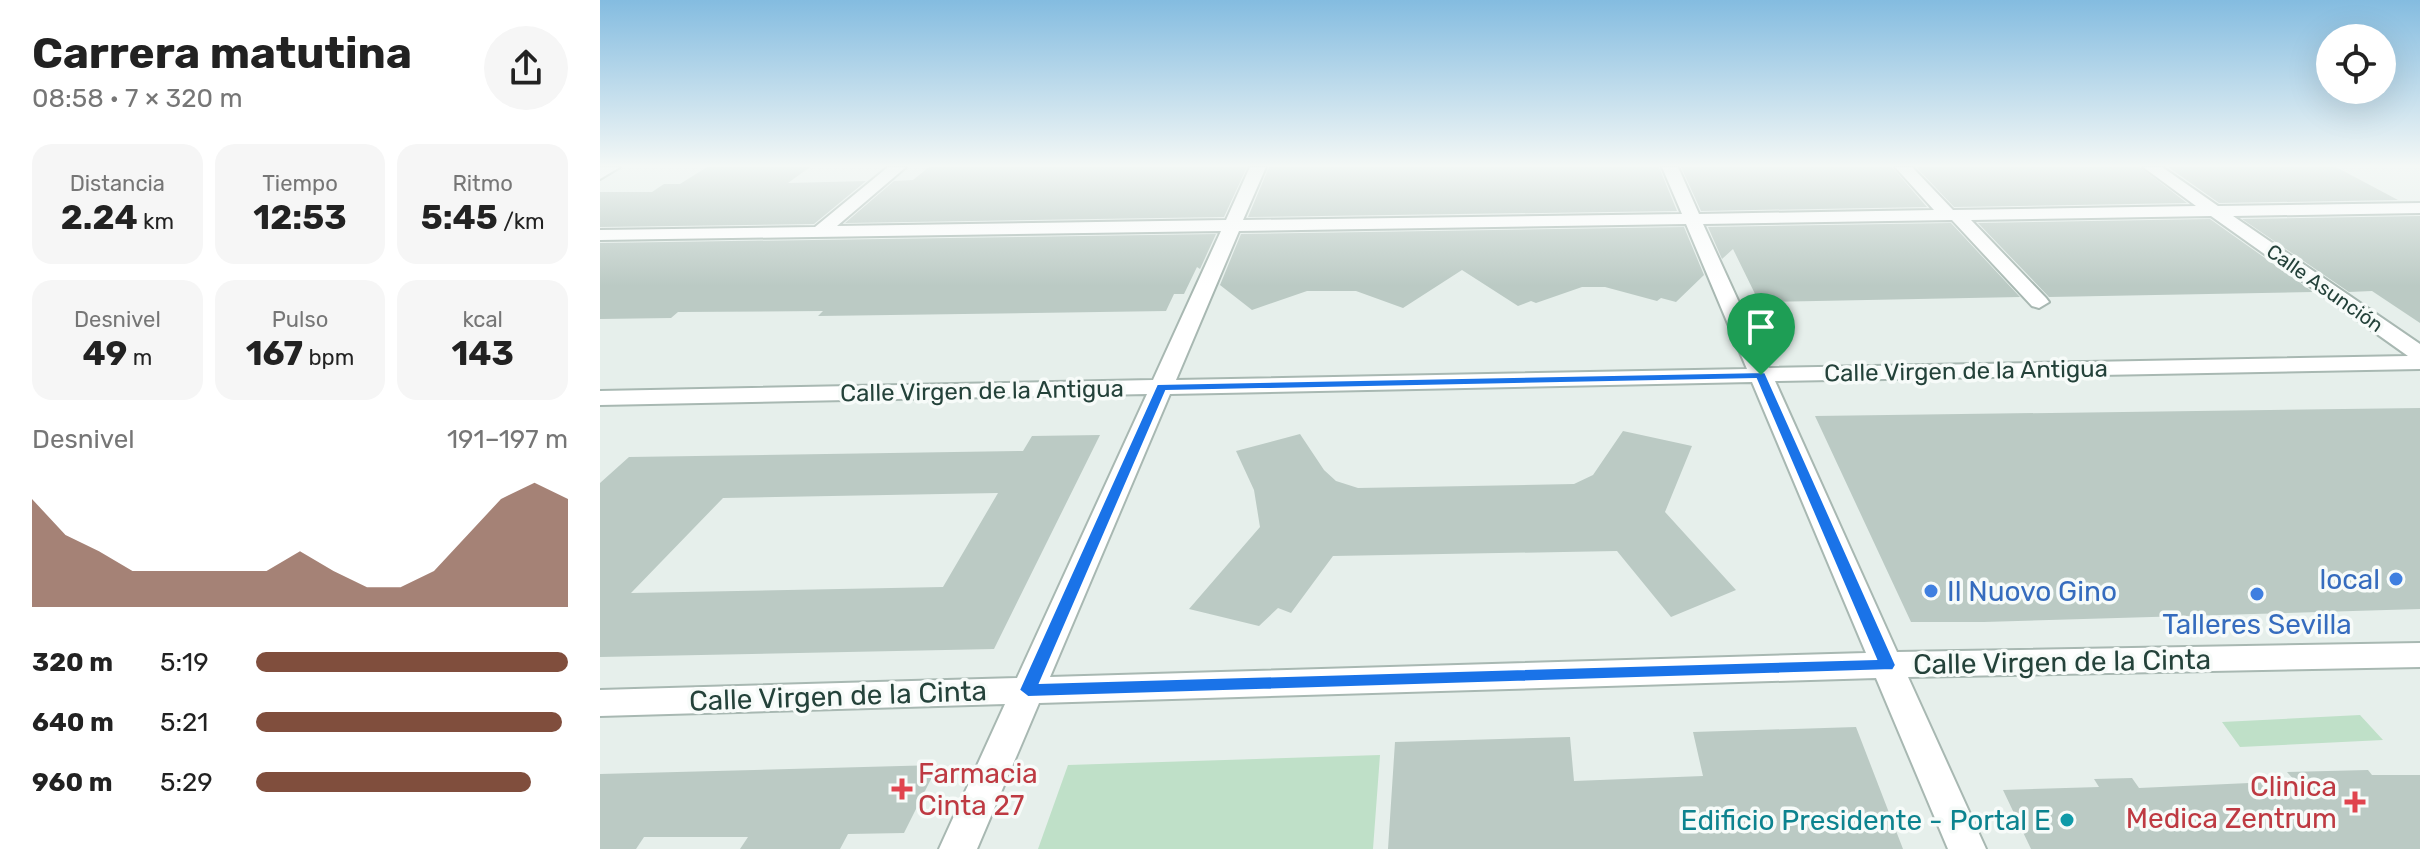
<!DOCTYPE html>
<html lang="es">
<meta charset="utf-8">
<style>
:root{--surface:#fff;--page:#f6f6f6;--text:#222;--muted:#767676;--accent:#804e3d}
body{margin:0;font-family:Rubik,sans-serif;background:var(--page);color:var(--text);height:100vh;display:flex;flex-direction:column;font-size:30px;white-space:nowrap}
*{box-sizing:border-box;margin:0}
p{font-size:26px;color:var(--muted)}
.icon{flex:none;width:44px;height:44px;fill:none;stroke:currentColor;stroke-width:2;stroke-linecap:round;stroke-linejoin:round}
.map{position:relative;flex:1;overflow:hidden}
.side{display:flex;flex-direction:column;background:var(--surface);width:600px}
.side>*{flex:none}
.controls{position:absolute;left:1716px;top:24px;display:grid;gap:16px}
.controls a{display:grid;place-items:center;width:80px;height:80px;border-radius:50%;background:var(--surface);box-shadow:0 8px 32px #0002;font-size:40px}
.pin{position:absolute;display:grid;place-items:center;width:68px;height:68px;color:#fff;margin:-82px -34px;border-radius:50% 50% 50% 0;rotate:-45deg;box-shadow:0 0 8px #0007}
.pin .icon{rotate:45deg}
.round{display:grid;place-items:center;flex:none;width:84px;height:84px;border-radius:42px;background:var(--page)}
.overview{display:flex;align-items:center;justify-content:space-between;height:136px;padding:0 32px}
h1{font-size:44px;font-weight:700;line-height:60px}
.metrics{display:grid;grid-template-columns:repeat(3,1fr);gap:12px;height:136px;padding:8px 32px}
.metrics div{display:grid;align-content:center;border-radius:20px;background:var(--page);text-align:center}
.metrics b{font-size:34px;font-weight:700}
.metrics small{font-size:22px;font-weight:400}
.metrics p{font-size:22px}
.chart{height:224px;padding:16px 32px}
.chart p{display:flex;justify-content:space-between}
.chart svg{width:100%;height:144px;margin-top:8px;fill:var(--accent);opacity:.7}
ul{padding:0 32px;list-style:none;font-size:26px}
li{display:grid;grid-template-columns:128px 96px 1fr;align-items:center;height:60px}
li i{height:20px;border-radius:10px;background:var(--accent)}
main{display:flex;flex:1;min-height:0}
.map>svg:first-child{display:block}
.green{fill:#bfe0c8}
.building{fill:#bbcac4;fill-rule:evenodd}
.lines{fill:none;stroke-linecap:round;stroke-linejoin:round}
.minor-casing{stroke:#a8b8b2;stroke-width:4}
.minor{fill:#fff;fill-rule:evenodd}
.route{fill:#1a73e8;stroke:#fff;stroke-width:2;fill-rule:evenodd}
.shop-dot{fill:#3f7fe0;stroke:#f7fbf9;stroke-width:3}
.health-dot{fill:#e0444e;stroke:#f7fbf9;stroke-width:3}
.culture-dot{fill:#0f9aa8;stroke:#f7fbf9;stroke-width:3}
.labels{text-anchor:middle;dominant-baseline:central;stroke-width:7;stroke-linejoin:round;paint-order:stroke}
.far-street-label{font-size:20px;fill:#24423a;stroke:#f7fbf9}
.street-label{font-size:24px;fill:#24423a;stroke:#f7fbf9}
.near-shop-label{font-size:28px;fill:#366cbe;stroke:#f7fbf9;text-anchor:end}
.near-street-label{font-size:28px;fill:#24423a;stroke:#f7fbf9}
.near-health-label{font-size:28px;fill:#be3a42;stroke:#f7fbf9;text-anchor:start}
.near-culture-label{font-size:28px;fill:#0d838f;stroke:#f7fbf9;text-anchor:end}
</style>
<main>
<section class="side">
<div class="overview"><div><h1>Carrera matutina</h1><p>08:58 · 7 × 320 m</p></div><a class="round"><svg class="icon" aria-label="share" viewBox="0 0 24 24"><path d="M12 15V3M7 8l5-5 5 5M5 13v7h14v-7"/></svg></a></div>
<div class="metrics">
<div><p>Distancia</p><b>2.24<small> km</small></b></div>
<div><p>Tiempo</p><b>12:53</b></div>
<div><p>Ritmo</p><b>5:45<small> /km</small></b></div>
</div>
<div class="metrics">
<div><p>Desnivel</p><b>49<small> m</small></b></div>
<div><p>Pulso</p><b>167<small> bpm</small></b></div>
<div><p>kcal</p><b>143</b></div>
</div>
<div class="chart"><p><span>Desnivel</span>191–197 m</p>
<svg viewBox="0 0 160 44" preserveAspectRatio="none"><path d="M0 44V11L10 22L20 27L30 33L40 33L50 33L60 33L70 33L80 27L90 33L100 38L110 38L120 33L130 22L140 11L150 6L160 11V44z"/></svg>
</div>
<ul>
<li><b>320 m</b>5:19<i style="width:100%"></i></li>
<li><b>640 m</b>5:21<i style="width:98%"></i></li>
<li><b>960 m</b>5:29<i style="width:88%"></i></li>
</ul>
</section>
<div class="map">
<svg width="1820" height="849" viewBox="0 0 1820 849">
<rect width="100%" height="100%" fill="#e6efeb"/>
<path class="green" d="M 1760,715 L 1783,740 L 1640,747 L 1622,722 Z
M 780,755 L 773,849 L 438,849 L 468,765 Z"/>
<path class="building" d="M 107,167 L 210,167 L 188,183 L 266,181 L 214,224 L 0,227 L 0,192 L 52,192 L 64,184 L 80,184 Z
M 329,167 L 647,167 L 624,217 L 245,223 L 294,181 L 313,180 Z
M 669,167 L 1059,167 L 1077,211 L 648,217 Z
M 1081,167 L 1292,167 L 1327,207 L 1101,211 Z
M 1316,167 L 1540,167 L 1587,203 L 1354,207 Z
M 1568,167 L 1736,167 L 1798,200 L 1619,203 Z
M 1820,216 L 1820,323 L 1772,291 L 1749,292 L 1642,219 Z
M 1610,219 L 1713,292 L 1449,297 L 1378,223 Z
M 1351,223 L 1420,297 L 1159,302 L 1133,249 L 1122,259 L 1108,227 Z
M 1084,227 L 1104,275 L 1076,302 L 1061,298 L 1057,301 L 1005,287 L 982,287 L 936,303 L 931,301 L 918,306 L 862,270 L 803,308 L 756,291 L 707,291 L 652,310 L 620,285 L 641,234 Z
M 616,234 L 600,269 L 597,267 L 584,294 L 574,294 L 566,311 L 218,316 L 223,311 L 78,312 L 71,318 L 0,319 L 0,243 Z
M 1820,408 L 1820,609 L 1384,622 L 1311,622 L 1215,416 Z
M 1023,431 L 1092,446 L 1065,512 L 1136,590 L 1071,617 L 1017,551 L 733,556 L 691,613 L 678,608 L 659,626 L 589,609 L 660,527 L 654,490 L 636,451 L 700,434 L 724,470 L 736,481 L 758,488 L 974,484 L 993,475 Z
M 500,435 L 394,649 L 0,657 L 0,483 L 29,457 L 423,451 L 432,436 ZM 398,493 L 343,587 L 31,593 L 123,498 Z
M 1256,727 L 1303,849 L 788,849 L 795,742 L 970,737 L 974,781 L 1103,776 L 1093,732 Z
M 338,765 L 304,833 L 248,834 L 240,849 L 140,849 L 148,837 L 44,837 L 36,849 L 0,849 L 0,774 Z
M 1768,770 L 1772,775 L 1820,775 L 1820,849 L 1431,849 L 1403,790 L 1499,787 L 1494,779 L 1532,778 L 1539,788 L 1695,781 L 1687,772 Z"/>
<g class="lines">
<defs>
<path id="minor" d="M 0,167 L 20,167 L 0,179 Z
M 288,167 L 306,167 L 237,226 L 626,220 L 650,167 L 666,167 L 643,220 L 1082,214 L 1062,167 L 1078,167 L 1099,214 L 1334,210 L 1295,167 L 1312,167 L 1353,210 L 1596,206 L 1543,167 L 1562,167 L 1618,206 L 1820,203 L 1820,213 L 1633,216 L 1820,344 L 1820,369 L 1175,381 L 1297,652 L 1820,643 L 1820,667 L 1308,677 L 1386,849 L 1348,849 L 1276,678 L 439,703 L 377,849 L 339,849 L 405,704 L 0,716 L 0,690 L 417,678 L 547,394 L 0,405 L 0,391 L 553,380 L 621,231 L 0,240 L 0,230 L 215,227 ZM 1611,216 L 1808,356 L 1169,368 L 1103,224 L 1352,220 L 1432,306 L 1439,308 L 1449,302 L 1446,298 L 1371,220 ZM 1086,224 L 1147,369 L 576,380 L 639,231 ZM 1152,382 L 1266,653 L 450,677 L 570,394 Z"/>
</defs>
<use href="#minor" class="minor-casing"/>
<use href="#minor" class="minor"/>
</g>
<linearGradient id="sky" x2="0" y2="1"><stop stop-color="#84bce0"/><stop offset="0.58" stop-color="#f4f8f6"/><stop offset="1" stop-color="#f4f8f6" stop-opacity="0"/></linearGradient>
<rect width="1820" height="286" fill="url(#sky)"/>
<path class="route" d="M 1165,372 L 1296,665 L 1293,670 L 428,697 L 419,690 L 557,384 ZM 1156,379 L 1276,659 L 440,683 L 566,391 Z"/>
<g class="shop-dot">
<circle cx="1796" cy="579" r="8"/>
<circle cx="1331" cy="591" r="8"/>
<circle cx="1657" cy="594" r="8"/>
</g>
<g class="health-dot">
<path d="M298 777h8v8h8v8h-8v8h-8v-8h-8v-8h8z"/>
<path d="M1751 790h8v8h8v8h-8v8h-8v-8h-8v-8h8z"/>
</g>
<circle class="culture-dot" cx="1467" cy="820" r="8"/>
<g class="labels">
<g class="far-street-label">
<text transform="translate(1725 288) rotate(35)">Calle Asunción</text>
</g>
<g class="street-label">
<text transform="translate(1366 371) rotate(-1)">Calle Virgen de la Antigua</text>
<text transform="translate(382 391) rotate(-1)">Calle Virgen de la Antigua</text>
</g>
<g class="near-shop-label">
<text x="1780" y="579">local</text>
<text x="1347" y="591" text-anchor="start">Il Nuovo Gino</text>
<text x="1657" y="624" text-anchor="middle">Talleres Sevilla</text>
</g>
<g class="near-street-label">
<text transform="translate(1462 662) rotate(-1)">Calle Virgen de la Cinta</text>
<text transform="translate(238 696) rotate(-2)">Calle Virgen de la Cinta</text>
</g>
<g class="near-health-label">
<text x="318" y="773">Farmacia<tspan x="318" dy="32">Cinta 27</tspan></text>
<text x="1737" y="786" text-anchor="end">Clinica<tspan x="1737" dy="32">Medica Zentrum</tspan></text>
</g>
<g class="near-culture-label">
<text x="1451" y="820">Edificio Presidente - Portal E</text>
</g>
</g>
</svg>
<div class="controls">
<a><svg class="icon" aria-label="locate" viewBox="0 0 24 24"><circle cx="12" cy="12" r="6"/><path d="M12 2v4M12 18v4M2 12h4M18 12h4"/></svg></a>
</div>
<div class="pin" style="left:1161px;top:375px;background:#1e9e55"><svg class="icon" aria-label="arrive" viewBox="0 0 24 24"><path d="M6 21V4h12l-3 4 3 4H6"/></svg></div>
</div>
</main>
